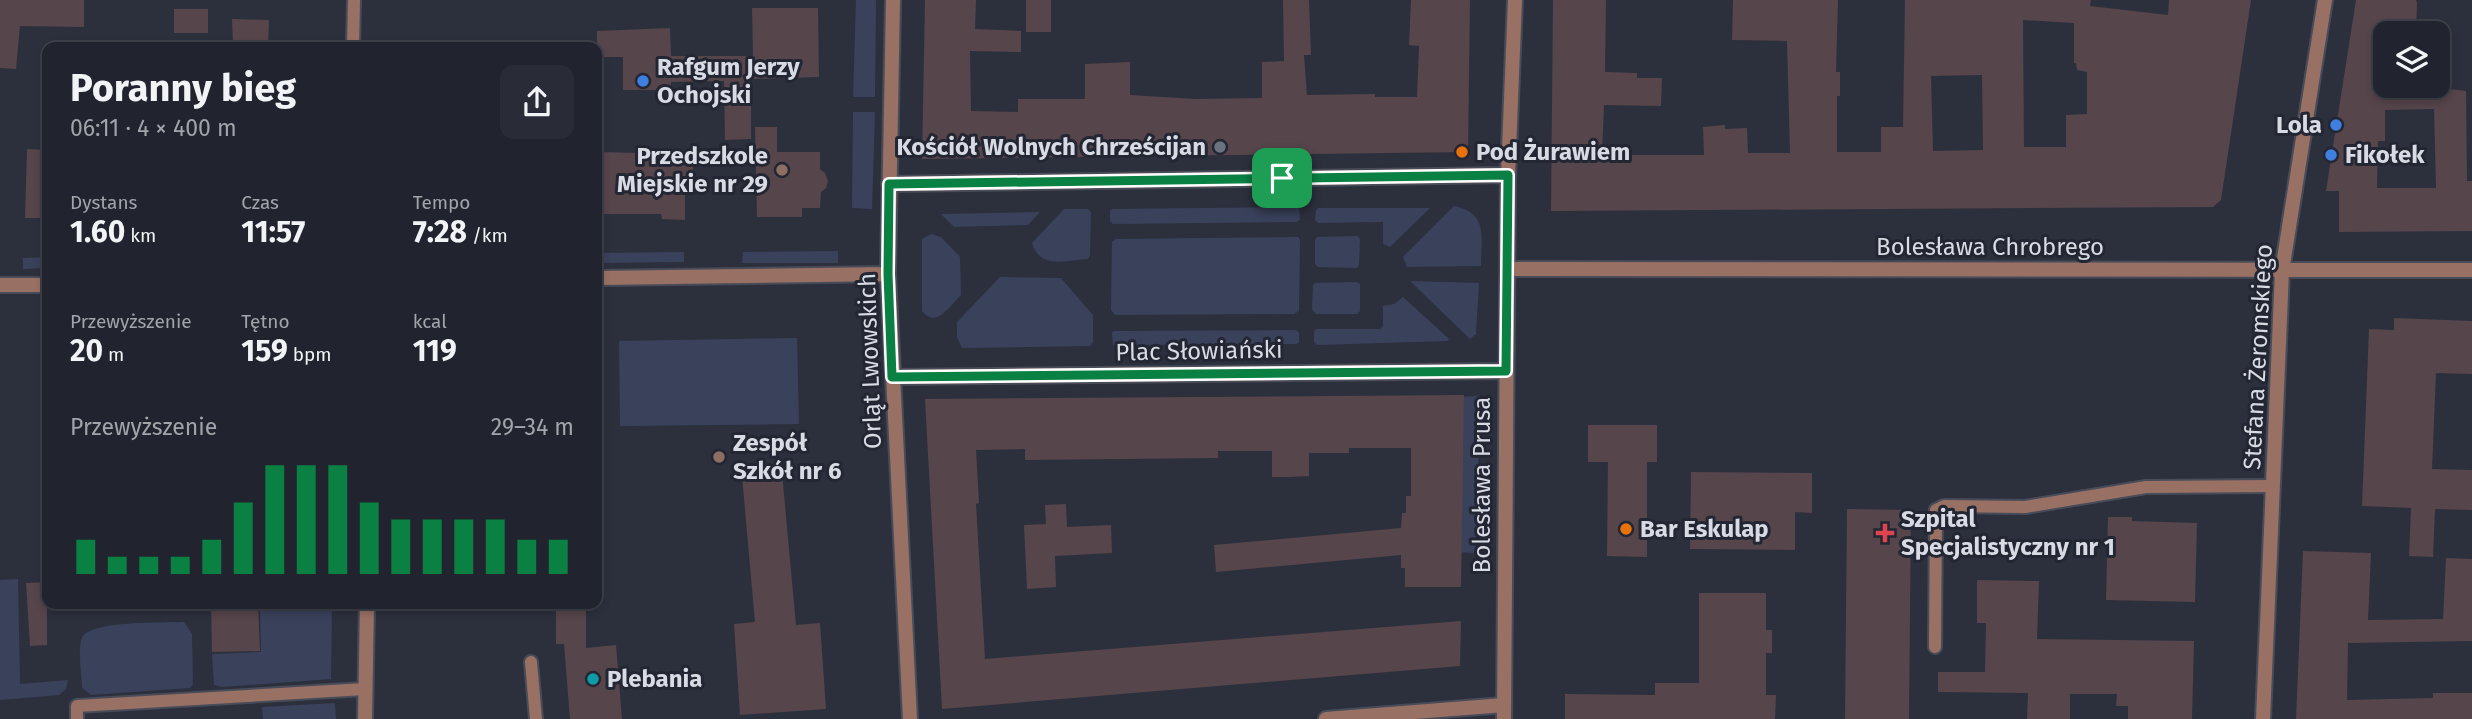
<!DOCTYPE html>
<html lang="pl">
<meta charset="utf-8">
<style>
:root{--surface:#21242e;--page:#292c36;--text:#f1f3f6;--muted:#a2a4aa;--line:#3e414a;--accent:#0b8043}
body{margin:0;font-family:"Fira Sans",sans-serif;background:var(--page);color:var(--text);height:100vh;display:flex;flex-direction:column;font-size:26px;white-space:nowrap}
*{box-sizing:border-box;margin:0}
p{font-size:23px;color:var(--muted)}
.icon{flex:none;width:38px;height:38px;fill:none;stroke:currentColor;stroke-width:2;stroke-linecap:round;stroke-linejoin:round}
.map{position:relative;flex:1;overflow:hidden}
.sheet{position:absolute;left:42px;top:42px;width:560px;height:567px;display:flex;flex-direction:column;background:var(--surface);border-radius:14px;box-shadow:0 4px 10px #0003,0 0 0 2px var(--line)}
.sheet>*{flex:none}
.tools{position:absolute;left:2373px;top:21px;display:grid;gap:14px}
.tools a{display:grid;place-items:center;width:77px;height:77px;border-radius:14px;background:var(--surface);box-shadow:0 4px 10px #0003,0 0 0 2px var(--line);font-size:35px}
.pin{position:absolute;display:grid;place-items:center;width:60px;height:60px;color:#fff;margin:-30px;border-radius:14px;box-shadow:0 4px 10px #0006}
.round{display:grid;place-items:center;flex:none;width:74px;height:74px;border-radius:14px;background:var(--page)}
.head{display:flex;align-items:center;justify-content:space-between;height:119px;padding:0 28px}
h1{font-size:38px;font-weight:700;line-height:52px}
.figures{display:grid;grid-template-columns:repeat(3,1fr);gap:10px;height:119px;padding:7px 28px}
.figures div{display:grid;align-content:center}
.figures b{font-size:30px;font-weight:700}
.figures small{font-size:19px;font-weight:400}
.figures p{font-size:19px}
.chart{height:196px;padding:14px 28px}
.chart p{display:flex;justify-content:space-between}
.chart svg{width:100%;height:126px;margin-top:7px;stroke:var(--accent);stroke-width:6}
.map>svg:first-child{display:block}
.green{fill:#3a415b}
.building{fill:#56454b;fill-rule:evenodd}
.lines{fill:none;stroke-linecap:round;stroke-linejoin:round}
.service-casing{stroke:#484b58;stroke-width:16}
.minor-casing{stroke:#484b58;stroke-width:18}
.service{stroke:#997164;stroke-width:12}
.minor{stroke:#997164;stroke-width:14}
.route-casing{stroke:#fff;stroke-width:14}
.route{stroke:#0b8043;stroke-width:9}
.shop-dot{fill:#3f7fe0;stroke:#232633;stroke-width:2.5}
.worship-dot{fill:#6b7280;stroke:#232633;stroke-width:2.5}
.food-dot{fill:#e8710a;stroke:#232633;stroke-width:2.5}
.education-dot{fill:#8d6e63;stroke:#232633;stroke-width:2.5}
.health-dot{fill:#e0444e;stroke:#232633;stroke-width:2.5}
.culture-dot{fill:#0f9aa8;stroke:#232633;stroke-width:2.5}
.labels{text-anchor:middle;dominant-baseline:central;stroke-width:6;stroke-linejoin:round;paint-order:stroke}
.poi-label{font-size:24px;font-weight:bold;fill:#d8dbe3;stroke:#232633;text-anchor:start}
.street-label{font-size:24px;fill:#d8dbe3;stroke:#232633}
</style>
<div class="map">
<svg width="2472" height="719" viewBox="0 0 2472 719">
<rect width="100%" height="100%" fill="#2c303d"/>
<path class="green" d="M 856,0 L 876,0 L 875,97 L 853,97 Z
M 853,112 L 875,112 L 872,209 L 852,208 Z
M 1454,206 C 1489,213 1481,238 1481,266 L 1407,267 L 1403,257 Z
M 1299,207 L 1300,220 L 1297,222 L 1113,224 L 1110,221 L 1110,211 L 1112,209 Z
M 1318,208 L 1430,208 L 1390,247 L 1383,244 L 1383,222 L 1318,223 L 1315,220 L 1316,210 Z
M 1064,209 L 1088,209 L 1091,212 L 1090,255 L 1088,259 C 1066,260 1040,270 1032,243 Z
M 1040,212 L 1028,225 L 954,227 L 941,214 Z
M 931,234 L 941,237 L 960,257 L 961,295 C 950,306 936,329 922,311 L 922,239 Z
M 1357,236 L 1360,239 L 1359,265 L 1357,268 L 1318,267 L 1315,264 L 1315,240 L 1317,237 Z
M 1298,237 L 1300,240 L 1299,311 L 1294,314 L 1115,315 L 1111,310 L 1112,242 L 1116,239 Z
M 838,251 L 838,263 L 742,263 L 743,252 Z
M 684,252 L 684,262 L 597,263 L 597,253 Z
M 47,257 L 47,268 L 23,269 L 23,258 Z
M 1000,277 L 1061,278 L 1093,315 L 1093,342 L 1090,346 L 962,348 L 957,337 L 957,322 Z
M 1410,281 L 1479,283 L 1476,334 L 1470,339 Z
M 1356,282 L 1360,284 L 1360,311 L 1357,314 L 1316,314 L 1312,309 L 1313,285 L 1315,283 Z
M 1403,297 L 1449,339 L 1447,341 L 1317,345 L 1314,342 L 1314,332 L 1316,329 L 1380,329 L 1383,326 L 1383,306 L 1394,304 Z
M 1296,330 L 1299,333 L 1299,342 L 1296,344 L 1113,345 L 1112,332 L 1115,331 Z
M 797,338 L 799,424 L 620,426 L 619,341 Z
M 1480,396 L 1476,553 L 1454,552 L 1457,397 Z
M 18,579 L 20,684 L 68,680 L 66,689 L 59,695 L 0,700 L 0,580 Z
M 260,604 L 332,604 L 331,679 L 222,687 L 214,685 L 212,654 L 261,652 Z
M 184,622 L 192,634 L 193,684 L 190,688 L 91,695 L 82,688 C 82,674 77,651 82,638 C 90,620 164,623 184,622 Z
M 335,703 L 336,719 L 263,719 L 262,707 Z"/>
<path class="building" d="M 0,0 L 84,0 L 84,27 L 20,26 L 16,69 L 0,68 Z
M 925,0 L 976,0 L 975,29 L 1021,31 L 1021,52 L 970,51 L 971,111 L 1018,112 L 1018,99 L 1085,99 L 1085,64 L 1130,62 L 1130,95 L 1196,99 L 1262,98 L 1262,62 L 1284,61 L 1283,0 L 1309,0 L 1311,55 L 1304,55 L 1307,95 L 1375,94 L 1375,97 L 1417,97 L 1419,46 L 1409,45 L 1411,0 L 1470,0 L 1468,152 L 922,159 Z
M 1026,0 L 1051,0 L 1051,32 L 1026,32 Z
M 1553,0 L 1606,0 L 1605,72 L 1637,73 L 1637,78 L 1662,78 L 1661,106 L 1604,105 L 1602,155 L 1704,155 L 1703,127 L 1725,125 L 1725,129 L 1747,128 L 1748,153 L 1790,153 L 1787,41 L 1732,40 L 1733,0 L 1838,0 L 1836,72 L 1840,72 L 1840,96 L 1837,96 L 1837,152 L 1881,152 L 1881,127 L 1903,127 L 1905,0 L 2091,0 L 2090,6 L 2168,15 L 2169,0 L 2251,0 L 2221,200 L 2213,207 L 1551,211 ZM 2023,20 L 2074,23 L 2074,63 L 2076,63 L 2077,70 L 2087,72 L 2087,114 L 2066,115 L 2066,147 L 2024,147 ZM 1982,75 L 1983,150 L 1933,151 L 1931,76 Z
M 2356,0 L 2416,0 L 2417,2 L 2416,33 L 2385,33 L 2385,86 L 2423,86 L 2466,91 L 2467,181 L 2472,181 L 2472,231 L 2339,232 L 2339,191 L 2326,191 ZM 2434,109 L 2436,188 L 2377,188 L 2378,141 L 2385,141 L 2385,110 Z
M 752,8 L 818,8 L 819,77 L 751,79 L 751,139 L 725,140 L 724,81 L 671,82 L 671,90 L 623,90 L 623,57 L 597,57 L 597,31 L 670,28 L 671,56 L 753,56 Z
M 174,9 L 208,9 L 208,33 L 174,33 Z
M 232,19 L 269,20 L 268,47 L 247,47 L 247,43 L 233,43 Z
M 755,127 L 777,127 L 777,152 L 820,152 L 820,169 L 825,173 L 828,181 L 826,188 L 821,192 L 820,208 L 802,208 L 802,217 L 757,217 Z
M 27,149 L 47,150 L 47,218 L 25,218 Z
M 599,152 L 641,153 L 641,157 L 693,158 L 693,192 L 685,192 L 685,220 L 662,219 L 661,214 L 597,214 L 597,156 L 599,156 Z
M 2394,318 L 2472,321 L 2472,374 L 2436,373 L 2432,469 L 2472,470 L 2472,510 L 2435,509 L 2433,557 L 2409,556 L 2411,508 L 2362,506 L 2369,329 L 2394,330 Z
M 1464,395 L 1461,587 L 1405,587 L 1405,568 L 1401,568 L 1401,555 L 1216,572 L 1214,545 L 1401,528 L 1402,513 L 1406,513 L 1406,496 L 1411,496 L 1411,448 L 1349,448 L 1349,453 L 1309,453 L 1309,476 L 1289,477 L 1272,477 L 1272,451 L 1218,451 L 1218,458 L 1025,460 L 1025,449 L 976,450 L 979,503 L 976,504 L 985,659 L 1461,621 L 1460,666 L 942,709 L 925,399 Z
M 1588,425 L 1657,425 L 1657,462 L 1647,462 L 1647,557 L 1607,556 L 1608,462 L 1588,462 Z
M 781,462 L 796,625 L 820,623 L 826,709 L 740,715 L 734,624 L 755,622 L 741,465 Z
M 1691,472 L 1812,473 L 1812,513 L 1795,512 L 1795,550 L 1690,549 Z
M 1066,504 L 1067,527 L 1111,525 L 1112,553 L 1055,556 L 1056,587 L 1027,589 L 1024,525 L 1046,524 L 1045,505 Z
M 1847,509 L 1911,510 L 1909,719 L 1845,719 Z
M 2108,517 L 2132,517 L 2132,521 L 2197,523 L 2195,602 L 2106,600 Z
M 2303,551 L 2371,553 L 2368,620 L 2443,619 L 2446,558 L 2472,559 L 2472,641 L 2348,643 L 2347,700 L 2433,698 L 2433,693 L 2472,693 L 2472,719 L 2296,719 Z
M 1977,580 L 2039,581 L 2037,639 L 2194,641 L 2192,719 L 2128,719 L 2128,706 L 2116,706 L 2117,694 L 2070,694 L 2070,719 L 2027,719 L 2028,693 L 1938,692 L 1938,672 L 1985,672 L 1986,623 L 1977,623 Z
M 47,582 L 47,645 L 30,646 L 26,583 Z
M 1699,593 L 1766,593 L 1766,630 L 1772,630 L 1772,653 L 1766,653 L 1766,695 L 1776,695 L 1775,719 L 1565,719 L 1565,694 L 1655,695 L 1655,683 L 1699,683 Z
M 211,604 L 258,604 L 260,651 L 212,652 Z
M 556,604 L 586,604 L 586,648 L 616,645 L 622,719 L 570,719 L 564,644 L 556,644 Z"/>
<g class="lines">
<defs>
<path id="service" d="M 353,47 L 354,0
M 1935,647 L 1936,510 L 1944,506 L 2025,507 L 2146,487 L 2273,486
M 531,662 L 536,719
M 77,719 L 77,706 L 365,689"/>
<path id="minor" d="M 893,0 L 888,274 L 910,719
M 889,184 L 1508,175
M 1508,269 L 2472,270
M 597,278 L 888,274
M 0,285 L 47,285
M 893,377 L 1505,371
M 365,719 L 367,604
M 1326,719 L 1504,705
M 1504,719 L 1508,175 L 1515,0
M 2263,719 L 2282,271 L 2325,0"/>
</defs>
<use href="#service" class="service-casing"/>
<use href="#minor" class="minor-casing"/>
<use href="#service" class="service"/>
<use href="#minor" class="minor"/>
</g>
<g class="lines">
<defs>
<path id="route" d="M 1508,175 L 1506,371 L 892,377 L 888,274 L 889,184 Z"/>
</defs>
<use href="#route" class="route-casing"/>
<use href="#route" class="route"/>
</g>
<g class="shop-dot">
<circle cx="643" cy="81" r="7"/>
<circle cx="2336" cy="125" r="7"/>
<circle cx="2331" cy="155" r="7"/>
</g>
<circle class="worship-dot" cx="1220" cy="147" r="7"/>
<g class="food-dot">
<circle cx="1462" cy="152" r="7"/>
<circle cx="1626" cy="529" r="7"/>
</g>
<g class="education-dot">
<circle cx="782" cy="170" r="7"/>
<circle cx="719" cy="457" r="7"/>
</g>
<path class="health-dot" d="M1881.5 522.5h7v7h7v7h-7v7h-7v-7h-7v-7h7z"/>
<circle class="culture-dot" cx="593" cy="679" r="7"/>
<g class="labels">
<g class="poi-label">
<text x="657" y="67">Rafgum Jerzy<tspan x="657" dy="28">Ochojski</tspan></text>
<text x="2322" y="125" text-anchor="end">Lola</text>
<text x="1206" y="147" text-anchor="end">Kościół Wolnych Chrześcijan</text>
<text x="1476" y="152">Pod Żurawiem</text>
<text x="2345" y="155">Fikołek</text>
<text x="768" y="156" text-anchor="end">Przedszkole<tspan x="768" dy="28">Miejskie nr 29</tspan></text>
<text x="733" y="443">Zespół<tspan x="733" dy="28">Szkół nr 6</tspan></text>
<text x="1901" y="519">Szpital<tspan x="1901" dy="28">Specjalistyczny nr 1</tspan></text>
<text x="1640" y="529">Bar Eskulap</text>
<text x="607" y="679">Plebania</text>
</g>
<g class="street-label">
<text x="1990" y="247">Bolesława Chrobrego</text>
<text transform="translate(1199 351) rotate(-1)">Plac Słowiański</text>
<text transform="translate(2258 357) rotate(-87)">Stefana Żeromskiego</text>
<text transform="translate(870 361) rotate(-92)">Orląt Lwowskich</text>
<text transform="translate(1482 485) rotate(-90)">Bolesława Prusa</text>
</g>
</g>
</svg>
<div class="tools">
<a><svg class="icon" aria-label="layers" viewBox="0 0 24 24"><path d="M12 4l9 5-9 5-9-5zM3 14l9 5 9-5"/></svg></a>
</div>
<div class="pin" style="left:1282px;top:178px;background:#1e9e55"><svg class="icon" aria-label="arrive" viewBox="0 0 24 24"><path d="M6 21V4h12l-3 4 3 4H6"/></svg></div>
<section class="sheet">
<div class="head"><div><h1>Poranny bieg</h1><p>06:11 · 4 × 400 m</p></div><a class="round"><svg class="icon" aria-label="share" viewBox="0 0 24 24"><path d="M12 15V3M7 8l5-5 5 5M5 13v7h14v-7"/></svg></a></div>
<div class="figures">
<div><p>Dystans</p><b>1.60<small> km</small></b></div>
<div><p>Czas</p><b>11:57</b></div>
<div><p>Tempo</p><b>7:28<small> /km</small></b></div>
</div>
<div class="figures">
<div><p>Przewyższenie</p><b>20<small> m</small></b></div>
<div><p>Tętno</p><b>159<small> bpm</small></b></div>
<div><p>kcal</p><b>119</b></div>
</div>
<div class="chart"><p><span>Przewyższenie</span>29–34 m</p>
<svg viewBox="0 0 160 44" preserveAspectRatio="none"><path d="M5 44V32M15 44V38M25 44V38M35 44V38M45 44V32M55 44V19M65 44V6M75 44V6M85 44V6M95 44V19M105 44V25M115 44V25M125 44V25M135 44V25M145 44V32M155 44V32"/></svg>
</div>
</section>
</div>
